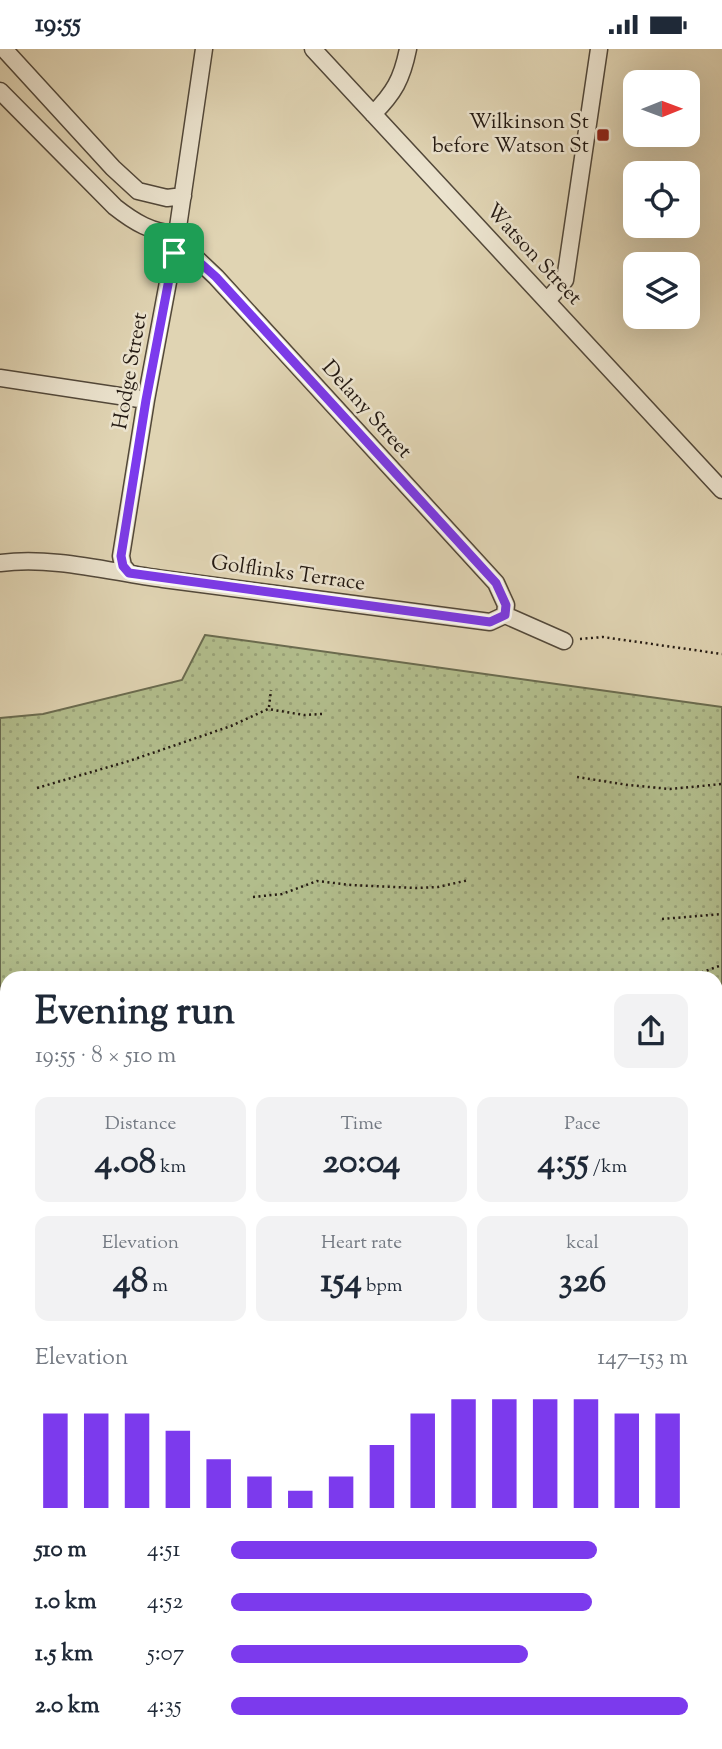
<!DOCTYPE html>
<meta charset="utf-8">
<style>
:root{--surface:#fff;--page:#f2f2f3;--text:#1f2937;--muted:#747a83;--accent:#7c3aed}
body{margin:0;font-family:"Sorts Mill Goudy",serif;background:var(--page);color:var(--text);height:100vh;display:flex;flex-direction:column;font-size:26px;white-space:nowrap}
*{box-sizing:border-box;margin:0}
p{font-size:23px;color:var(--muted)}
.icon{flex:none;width:38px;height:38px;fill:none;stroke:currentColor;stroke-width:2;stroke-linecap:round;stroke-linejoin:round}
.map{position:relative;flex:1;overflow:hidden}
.drawer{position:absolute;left:0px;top:922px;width:723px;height:779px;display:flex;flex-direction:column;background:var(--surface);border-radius:21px 21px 0 0;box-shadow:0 7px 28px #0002}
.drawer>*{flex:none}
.needle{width:46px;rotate:89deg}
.controls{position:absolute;left:623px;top:21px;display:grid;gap:14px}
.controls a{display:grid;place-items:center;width:77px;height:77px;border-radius:14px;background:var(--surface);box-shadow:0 7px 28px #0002;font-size:35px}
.pin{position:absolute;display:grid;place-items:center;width:60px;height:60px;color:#fff;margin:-30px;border-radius:14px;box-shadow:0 4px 10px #0006}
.round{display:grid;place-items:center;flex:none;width:74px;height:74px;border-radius:14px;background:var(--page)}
.headline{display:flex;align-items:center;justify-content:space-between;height:119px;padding:0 35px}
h1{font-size:38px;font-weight:800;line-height:52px}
.metrics{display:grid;grid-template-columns:repeat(3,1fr);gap:10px;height:119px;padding:7px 35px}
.metrics div{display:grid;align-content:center;border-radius:14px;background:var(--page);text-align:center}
.metrics b{font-size:35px;font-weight:800}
.metrics small{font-size:19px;font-weight:400}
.metrics p{font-size:19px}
.chart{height:196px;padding:14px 35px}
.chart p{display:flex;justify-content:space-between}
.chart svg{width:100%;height:126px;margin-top:7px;stroke:var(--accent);stroke-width:6}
ul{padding:0 35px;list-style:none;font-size:23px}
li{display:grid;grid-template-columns:112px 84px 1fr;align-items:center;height:52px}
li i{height:18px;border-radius:9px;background:var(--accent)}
.status{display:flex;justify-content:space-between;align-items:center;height:49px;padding:0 35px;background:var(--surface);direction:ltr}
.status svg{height:19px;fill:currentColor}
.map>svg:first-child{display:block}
.grass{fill:url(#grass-dots);stroke:#6a6b4f;stroke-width:2}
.water{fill:#99b5b7;stroke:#6a7775;stroke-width:2}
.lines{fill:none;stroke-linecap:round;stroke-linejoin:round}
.minor-casing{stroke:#52483a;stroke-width:19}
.path{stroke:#231912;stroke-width:2.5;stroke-dasharray:2 3.5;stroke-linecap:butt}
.minor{stroke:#ebe3ce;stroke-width:16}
.route-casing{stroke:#fff;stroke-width:14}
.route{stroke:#7c3aed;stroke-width:9}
.poi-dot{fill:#8f2418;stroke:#ebe3ce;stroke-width:2.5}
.labels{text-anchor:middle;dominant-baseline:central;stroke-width:5;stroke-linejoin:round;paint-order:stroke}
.poi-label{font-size:21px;fill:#231912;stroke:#ebe3ce;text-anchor:end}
.street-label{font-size:21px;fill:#231912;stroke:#ebe3ce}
</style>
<div class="status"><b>19:55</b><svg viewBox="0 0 49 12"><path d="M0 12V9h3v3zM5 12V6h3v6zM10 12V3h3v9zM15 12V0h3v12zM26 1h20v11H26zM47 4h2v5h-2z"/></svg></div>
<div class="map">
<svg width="722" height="1700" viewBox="0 0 722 1700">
<defs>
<pattern id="grass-dots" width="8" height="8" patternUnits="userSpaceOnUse" patternTransform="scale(1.75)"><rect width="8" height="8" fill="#b2bd8c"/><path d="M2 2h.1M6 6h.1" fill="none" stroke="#99a278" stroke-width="1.8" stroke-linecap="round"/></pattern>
</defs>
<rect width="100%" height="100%" fill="#e0d4b3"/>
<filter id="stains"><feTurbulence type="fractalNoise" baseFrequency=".00286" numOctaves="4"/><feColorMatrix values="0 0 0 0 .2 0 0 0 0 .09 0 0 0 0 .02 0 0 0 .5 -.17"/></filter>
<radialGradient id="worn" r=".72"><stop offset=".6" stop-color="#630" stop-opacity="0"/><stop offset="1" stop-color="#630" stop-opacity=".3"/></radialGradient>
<path class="grass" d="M 205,586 L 722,658 L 722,1407 L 716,1456 L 716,929 L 7,929 L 7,1694 L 685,1694 L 684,1700 L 0,1700 L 0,669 L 43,665 L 182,631 Z"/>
<path class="water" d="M 160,1694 L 232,1694 L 230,1700 L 150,1700 Z"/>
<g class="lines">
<defs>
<path id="minor" d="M 4,0 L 113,119 L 138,142 L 167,149 L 183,147
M 313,0 L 722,441
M 0,42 L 115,158 C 134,173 152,184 177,185
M 373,65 C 394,44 402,30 408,0
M 174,204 L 197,210 L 216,228 L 496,534 L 506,556 L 505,566
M 547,252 L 565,231 L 599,0
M 0,329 L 146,351
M 0,514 C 54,507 110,523 163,530 C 272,544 381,559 490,573 L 505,566 L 564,592
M 129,524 L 123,517 L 121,507 L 146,351 L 177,185 L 204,0
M 716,1576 L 722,1531
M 698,1700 L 699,1694"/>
</defs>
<use href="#minor" class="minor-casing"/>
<path class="path" d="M 580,590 L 603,588 L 722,605
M 269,658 L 271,641
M 577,728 L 628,736 L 670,740 L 722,735
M 37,739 L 129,712 L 231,677 L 268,660 L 304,666 L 322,665
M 253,848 L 282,845 L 317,832 L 351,836 L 417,839 L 438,838 L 469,831
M 662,870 L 722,865
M 686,929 L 722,916
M 716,1082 L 722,1081
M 716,1192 L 722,1182
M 0,1224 L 7,1220
M 716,1250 L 722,1222
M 0,1642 L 7,1644
M 368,1694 L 369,1700"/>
<use href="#minor" class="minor"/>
</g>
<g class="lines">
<defs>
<path id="route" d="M 174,204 L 197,211 L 216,228 L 496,534 L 506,556 L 505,566 L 490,573 L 129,524 L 123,517 L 121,507 L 146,351 Z"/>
</defs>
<use href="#route" class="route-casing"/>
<use href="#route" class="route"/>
</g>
<rect class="poi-dot" x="596" y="79" width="14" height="14" rx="3.5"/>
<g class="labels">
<g class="poi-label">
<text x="589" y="74">Wilkinson St<tspan x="589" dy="24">before Watson St</tspan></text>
</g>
<g class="street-label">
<text transform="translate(533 206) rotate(47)">Watson Street</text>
<text transform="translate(131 322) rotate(-80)">Hodge Street</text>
<text transform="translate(366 361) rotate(48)">Delany Street</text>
<text transform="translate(288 525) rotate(8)">Golflinks Terrace</text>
</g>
</g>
<rect width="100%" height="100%" filter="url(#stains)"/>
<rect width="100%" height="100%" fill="url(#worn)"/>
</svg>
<div class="controls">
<a><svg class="needle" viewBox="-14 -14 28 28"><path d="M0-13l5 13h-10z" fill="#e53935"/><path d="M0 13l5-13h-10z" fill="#747a83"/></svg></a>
<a><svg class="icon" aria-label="locate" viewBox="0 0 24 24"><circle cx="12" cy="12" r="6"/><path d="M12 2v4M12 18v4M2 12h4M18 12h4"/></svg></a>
<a><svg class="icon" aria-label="layers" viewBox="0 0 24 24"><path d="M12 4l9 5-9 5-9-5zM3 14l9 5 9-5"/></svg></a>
</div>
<div class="pin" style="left:174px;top:204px;background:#1e9e55"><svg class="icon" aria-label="arrive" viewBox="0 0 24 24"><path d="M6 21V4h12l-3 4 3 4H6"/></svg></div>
<section class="drawer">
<div class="headline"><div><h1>Evening run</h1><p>19:55 · 8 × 510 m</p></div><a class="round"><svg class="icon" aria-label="share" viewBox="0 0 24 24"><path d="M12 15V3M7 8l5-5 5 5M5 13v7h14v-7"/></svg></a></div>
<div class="metrics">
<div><p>Distance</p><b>4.08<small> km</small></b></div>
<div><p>Time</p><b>20:04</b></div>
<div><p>Pace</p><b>4:55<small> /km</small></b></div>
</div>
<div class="metrics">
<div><p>Elevation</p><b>48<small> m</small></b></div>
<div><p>Heart rate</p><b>154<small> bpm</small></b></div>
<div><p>kcal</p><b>326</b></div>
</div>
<div class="chart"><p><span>Elevation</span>147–153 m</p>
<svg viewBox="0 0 160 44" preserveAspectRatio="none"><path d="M5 44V11M15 44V11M25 44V11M35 44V17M45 44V27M55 44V33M65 44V38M75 44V33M85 44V22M95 44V11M105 44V6M115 44V6M125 44V6M135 44V6M145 44V11M155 44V11"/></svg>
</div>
<ul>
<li><b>510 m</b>4:51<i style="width:80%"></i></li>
<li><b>1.0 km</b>4:52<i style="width:79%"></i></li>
<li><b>1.5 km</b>5:07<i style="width:65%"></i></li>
<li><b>2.0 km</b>4:35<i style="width:100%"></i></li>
</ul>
</section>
</div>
